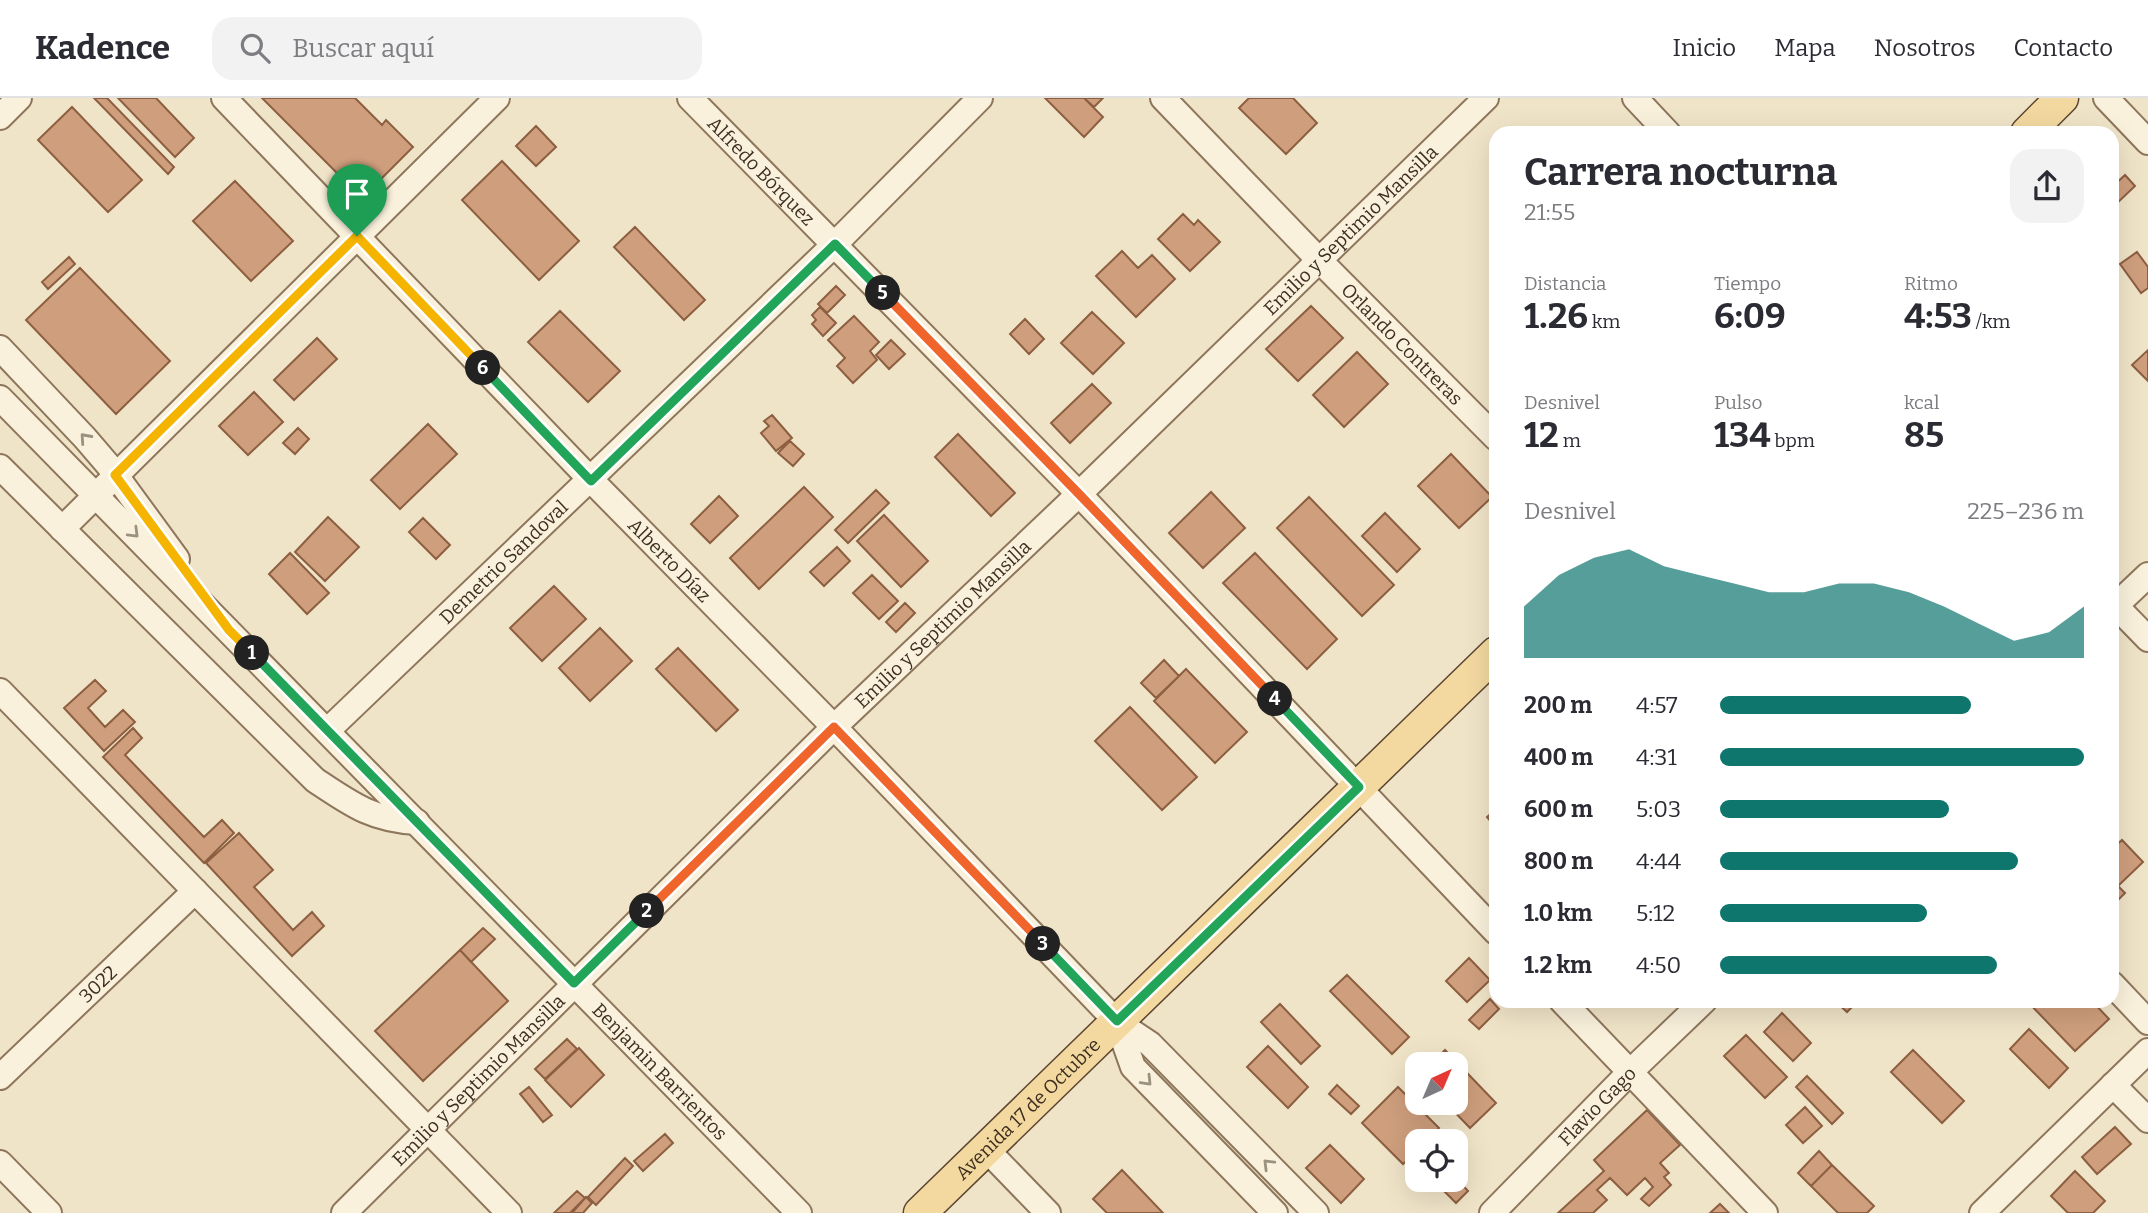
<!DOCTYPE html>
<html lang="es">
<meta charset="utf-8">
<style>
:root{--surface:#fff;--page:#f2f2f3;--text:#2b2b33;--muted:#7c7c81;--line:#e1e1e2;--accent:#0f766e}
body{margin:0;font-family:Bitter,serif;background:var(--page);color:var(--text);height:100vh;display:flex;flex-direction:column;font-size:26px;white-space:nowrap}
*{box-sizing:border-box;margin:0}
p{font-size:23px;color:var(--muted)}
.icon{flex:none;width:38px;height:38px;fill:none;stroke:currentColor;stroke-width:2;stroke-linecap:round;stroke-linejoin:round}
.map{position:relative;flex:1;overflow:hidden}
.panel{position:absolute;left:1489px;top:28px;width:630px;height:882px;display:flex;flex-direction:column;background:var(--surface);border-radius:21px;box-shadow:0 7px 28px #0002}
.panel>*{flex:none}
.needle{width:46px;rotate:44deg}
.tools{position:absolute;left:1405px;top:954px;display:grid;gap:14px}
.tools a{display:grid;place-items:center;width:63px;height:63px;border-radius:14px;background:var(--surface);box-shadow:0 7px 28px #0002;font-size:35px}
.pin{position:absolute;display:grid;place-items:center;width:60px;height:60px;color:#fff;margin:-72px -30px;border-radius:50% 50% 50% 0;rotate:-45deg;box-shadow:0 0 7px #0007}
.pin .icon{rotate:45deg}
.km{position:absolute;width:35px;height:35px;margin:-18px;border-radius:50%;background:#222;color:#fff;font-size:19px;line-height:35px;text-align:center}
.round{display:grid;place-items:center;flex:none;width:74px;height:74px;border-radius:21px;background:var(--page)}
.overview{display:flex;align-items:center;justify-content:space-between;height:119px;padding:0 35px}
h1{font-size:38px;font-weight:700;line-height:52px}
.metrics{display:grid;grid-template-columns:repeat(3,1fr);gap:10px;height:119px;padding:7px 35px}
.metrics div{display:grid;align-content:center}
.metrics b{font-size:35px;font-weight:700}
.metrics small{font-size:19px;font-weight:400}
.metrics p{font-size:19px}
.chart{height:196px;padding:14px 35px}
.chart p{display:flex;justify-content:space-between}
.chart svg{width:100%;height:126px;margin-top:7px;fill:var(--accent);opacity:.7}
ul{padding:0 35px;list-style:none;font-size:23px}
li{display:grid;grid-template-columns:112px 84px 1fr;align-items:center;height:52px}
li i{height:18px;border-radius:9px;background:var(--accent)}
header{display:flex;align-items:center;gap:42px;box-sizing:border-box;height:98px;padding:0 35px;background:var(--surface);border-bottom:2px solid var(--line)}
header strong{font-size:33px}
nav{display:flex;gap:38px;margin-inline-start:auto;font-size:24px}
.search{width:490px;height:63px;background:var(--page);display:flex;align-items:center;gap:18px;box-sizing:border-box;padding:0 24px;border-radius:21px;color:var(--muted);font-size:26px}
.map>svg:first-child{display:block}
.building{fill:#cf9f7d;stroke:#8d5f41;stroke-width:2}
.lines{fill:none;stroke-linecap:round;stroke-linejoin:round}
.minor-casing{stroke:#8d765c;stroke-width:28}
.major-casing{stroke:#5b4430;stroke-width:35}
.minor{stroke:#faf1dc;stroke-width:24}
.major{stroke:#f3d9a0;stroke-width:32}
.oneway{stroke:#9c907e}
.split-1-casing{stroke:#fff;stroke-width:14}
.split-2-casing{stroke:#fff;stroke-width:14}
.split-3-casing{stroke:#fff;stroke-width:14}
.split-4-casing{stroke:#fff;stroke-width:14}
.split-5-casing{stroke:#fff;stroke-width:14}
.split-6-casing{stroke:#fff;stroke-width:14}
.split-7-casing{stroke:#fff;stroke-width:14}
.split-1{stroke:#f5b400;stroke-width:9}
.split-2{stroke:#22a559;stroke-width:9}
.split-3{stroke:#f0652b;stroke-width:9}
.split-4{stroke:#22a559;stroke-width:9}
.split-5{stroke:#f0652b;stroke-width:9}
.split-6{stroke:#22a559;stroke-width:9}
.split-7{stroke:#f5b400;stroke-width:9}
.labels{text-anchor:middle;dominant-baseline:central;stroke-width:5;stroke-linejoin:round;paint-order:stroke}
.street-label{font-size:19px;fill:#3d2e20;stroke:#f7eed8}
</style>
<header>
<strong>Kadence</strong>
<div class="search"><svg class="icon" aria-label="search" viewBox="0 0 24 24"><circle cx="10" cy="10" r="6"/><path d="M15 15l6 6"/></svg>Buscar aquí</div>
<nav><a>Inicio</a><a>Mapa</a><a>Nosotros</a><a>Contacto</a></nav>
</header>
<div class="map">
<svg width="2148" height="1115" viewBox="0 0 2148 1115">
<rect width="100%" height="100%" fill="#f0e4c8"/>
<path class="building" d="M 94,0 L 107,0 L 174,69 L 168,76 Z
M 118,0 L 156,0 L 194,40 L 175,59 Z
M 262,0 L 355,0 L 382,27 L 386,22 L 413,49 L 362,100 Z
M 1045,0 L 1084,0 L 1103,19 L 1084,39 Z
M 1084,0 L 1103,0 L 1094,9 Z
M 1249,0 L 1293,0 L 1317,25 L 1286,56 L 1239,10 Z
M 72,9 L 142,82 L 108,114 L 38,42 Z
M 536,28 L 556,49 L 536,68 L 516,48 Z
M 502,63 L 579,143 L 539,182 L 462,102 Z
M 2125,77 L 2135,88 L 2112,110 L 2112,89 Z
M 235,83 L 293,143 L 251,183 L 193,123 Z
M 1183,116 L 1194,127 L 1198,122 L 1220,144 L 1190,173 L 1158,141 Z
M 635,129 L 705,202 L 684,222 L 614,149 Z
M 1122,153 L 1138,170 L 1152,157 L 1175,181 L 1136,219 L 1096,178 Z
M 2137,154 L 2148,169 L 2148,190 L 2141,195 L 2120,166 Z
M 69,159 L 75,166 L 48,191 L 42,184 Z
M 80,170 L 170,263 L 116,316 L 26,222 Z
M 836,188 L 845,197 L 827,215 L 818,206 Z
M 1311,208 L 1343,240 L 1298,283 L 1266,251 Z
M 820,209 L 836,225 L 823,238 L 812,226 L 816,222 L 812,217 Z
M 560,213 L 620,273 L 588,304 L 528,244 Z
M 1092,214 L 1124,245 L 1093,276 L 1061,245 Z
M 854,218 L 879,244 L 870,253 L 877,262 L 853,285 L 837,268 L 845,260 L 828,242 Z
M 1025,221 L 1044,241 L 1029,256 L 1010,236 Z
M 317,240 L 337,261 L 294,302 L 274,282 Z
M 891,242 L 905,256 L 889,271 L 876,257 Z
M 2148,252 L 2148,283 L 2132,267 Z
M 1357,254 L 1388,286 L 1344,329 L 1313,297 Z
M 1092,286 L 1111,305 L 1070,345 L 1051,325 Z
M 254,294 L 283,324 L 248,357 L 219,328 Z
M 772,317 L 792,340 L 776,353 L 761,335 L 769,328 L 764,323 Z
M 428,326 L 457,356 L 400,411 L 371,382 Z
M 298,330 L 309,341 L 295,356 L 283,345 Z
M 958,336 L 1015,395 L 991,418 L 935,359 Z
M 790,343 L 804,356 L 793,368 L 778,355 Z
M 1451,356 L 1492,399 L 1459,430 L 1418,388 Z
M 804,389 L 833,419 L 759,491 L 730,460 Z
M 876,392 L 889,405 L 848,445 L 835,432 Z
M 1211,394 L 1245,430 L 1203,470 L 1169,435 Z
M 719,398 L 738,418 L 710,445 L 691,426 Z
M 1309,399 L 1394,487 L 1362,518 L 1277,430 Z
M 1385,415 L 1420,451 L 1397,474 L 1362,438 Z
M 884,417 L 928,463 L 901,489 L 857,443 Z
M 328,419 L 359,449 L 325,483 L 295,454 Z
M 423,420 L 450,447 L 436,461 L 409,434 Z
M 837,449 L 850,463 L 824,488 L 810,474 Z
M 290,455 L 329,495 L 307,516 L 269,476 Z
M 1255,455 L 1337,541 L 1307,571 L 1223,485 Z
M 872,477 L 898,503 L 879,521 L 853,495 Z
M 554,488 L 586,521 L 542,563 L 510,530 Z
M 905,505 L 915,515 L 896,534 L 886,524 Z
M 600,530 L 632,563 L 590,603 L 559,570 Z
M 678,550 L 738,612 L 716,633 L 656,571 Z
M 1164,562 L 1179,578 L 1156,600 L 1141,585 Z
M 1186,571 L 1247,634 L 1215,665 L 1154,603 Z
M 95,582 L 106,593 L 88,610 L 105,629 L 123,612 L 135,624 L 104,653 L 64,610 Z
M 1130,609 L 1197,679 L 1162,712 L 1095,643 Z
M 133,630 L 142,640 L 125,657 L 204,739 L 222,722 L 234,735 L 204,765 L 103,659 Z
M 1496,711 L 1496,730 L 1487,719 Z
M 239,735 L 273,772 L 254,789 L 293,832 L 312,814 L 324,828 L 292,858 L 206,765 Z
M 2122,742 L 2143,764 L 2118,788 L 2125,795 L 2112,808 L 2112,751 Z
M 483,830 L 495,841 L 471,864 L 460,852 Z
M 460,852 L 508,903 L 423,983 L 375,933 Z
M 1469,860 L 1490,882 L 1467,904 L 1446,883 Z
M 1347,877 L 1409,939 L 1392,956 L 1330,893 Z
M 1490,901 L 1499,911 L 1479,931 L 1469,922 Z
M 1835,903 L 1858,903 L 1847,914 Z
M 2027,903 L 2092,903 L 2109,921 L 2075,953 Z
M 1280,906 L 1320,948 L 1301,966 L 1261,924 Z
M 1782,915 L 1811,945 L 1793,963 L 1764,934 Z
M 2029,931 L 2068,970 L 2049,990 L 2010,951 Z
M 1746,937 L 1787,979 L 1765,1000 L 1724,958 Z
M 567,941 L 577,951 L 545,981 L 535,971 Z
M 1268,948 L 1308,989 L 1288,1010 L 1247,969 Z
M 579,950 L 604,977 L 571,1009 L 545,982 Z
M 1445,952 L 1496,1005 L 1470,1030 L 1445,1004 L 1456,1004 L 1456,966 L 1431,966 Z
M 1913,952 L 1964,1003 L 1942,1025 L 1891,974 Z
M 1807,978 L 1843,1015 L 1832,1026 L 1796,989 Z
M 1337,987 L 1359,1008 L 1351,1016 L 1329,996 Z
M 529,989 L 552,1017 L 543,1024 L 520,996 Z
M 1398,989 L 1439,1030 L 1426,1043 L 1418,1043 L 1418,1052 L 1403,1066 L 1362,1025 Z
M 1805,1009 L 1822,1028 L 1803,1045 L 1786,1027 Z
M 1647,1012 L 1680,1047 L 1660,1065 L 1669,1075 L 1664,1079 L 1671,1087 L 1649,1108 L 1641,1101 L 1653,1089 L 1645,1080 L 1627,1097 L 1610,1080 L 1597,1092 L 1607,1102 L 1593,1115 L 1558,1115 L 1604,1073 L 1594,1062 Z
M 2115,1029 L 2131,1046 L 2097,1076 L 2082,1059 Z
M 665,1036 L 673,1045 L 643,1073 L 634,1063 Z
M 1330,1047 L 1364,1081 L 1341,1105 L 1306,1070 Z
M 1819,1053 L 1832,1067 L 1811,1088 L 1798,1075 Z
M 625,1060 L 633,1068 L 596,1107 L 588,1099 Z
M 1832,1067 L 1874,1108 L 1867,1115 L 1838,1115 L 1811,1088 Z
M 1122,1072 L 1163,1115 L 1107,1115 L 1093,1101 Z
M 2075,1073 L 2105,1103 L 2093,1115 L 2068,1115 L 2051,1098 Z
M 1456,1080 L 1468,1093 L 1456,1105 L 1441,1090 L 1450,1082 Z
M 577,1093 L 585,1100 L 570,1115 L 554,1115 Z
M 586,1099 L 592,1105 L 583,1115 L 572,1115 Z
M 1720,1106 L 1729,1115 L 1710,1115 Z"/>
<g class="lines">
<defs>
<g id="minor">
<path id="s1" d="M 224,0 L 591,382 L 834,629 L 1117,924 L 1150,946 L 1316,1115"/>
<path id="s2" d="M 690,0 L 1079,396 L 1496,834"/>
<path id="s3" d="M 1163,0 L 1319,162 L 1496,340"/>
<path d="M 1635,0 L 1668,35"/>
<path d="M 2106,0 L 2148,44"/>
<path d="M 0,19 L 19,0"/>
<path d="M 0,250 L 85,340 L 109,368 L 177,461"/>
<path id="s4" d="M 0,300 L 799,1115"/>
<path d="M 0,369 L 315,682 C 351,706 372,722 417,724"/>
<path d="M 62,431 L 497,0"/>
<path d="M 2112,504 L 2148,541"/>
<path d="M 2112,511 L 2148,477"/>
<path d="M 0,593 L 509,1115"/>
<path id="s5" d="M 328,632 L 835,146 L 980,0"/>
<path d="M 2112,886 L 2148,924"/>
<path d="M 1562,903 L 1765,1115"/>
<path d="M 1117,924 L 1133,969 L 1275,1115"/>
<path id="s6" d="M 0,979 L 195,793"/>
<path d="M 2113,987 L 2148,1022"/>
<path d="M 986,1051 L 1048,1115"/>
<path d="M 0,1065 L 49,1115"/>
<path id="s7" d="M 344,1115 L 834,629 L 1079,396 L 1486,0"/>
<path id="s8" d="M 1492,1115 L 1630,974 L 1704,903"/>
<path d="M 1982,1115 L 2148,953"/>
</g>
<g id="major">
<path d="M 2027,35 L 2062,0"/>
<path id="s9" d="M 920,1115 L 1496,555"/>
</g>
</defs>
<use href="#minor" class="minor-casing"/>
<use href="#major" class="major-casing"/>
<use href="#minor" class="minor"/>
<use href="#major" class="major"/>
</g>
<defs><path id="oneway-chevron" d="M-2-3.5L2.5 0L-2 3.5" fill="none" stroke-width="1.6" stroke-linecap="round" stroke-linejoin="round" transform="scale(1.75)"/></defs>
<g class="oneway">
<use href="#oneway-chevron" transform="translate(85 340) rotate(-132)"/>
<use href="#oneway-chevron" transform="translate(134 435) rotate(45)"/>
<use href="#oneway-chevron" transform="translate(1147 983) rotate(46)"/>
<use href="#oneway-chevron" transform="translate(1268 1066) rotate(-135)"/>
</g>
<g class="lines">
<defs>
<path id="split-1" d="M 252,555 L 229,532 L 115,377 L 357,138"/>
<path id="split-2" d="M 252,555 L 574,885 L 647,813"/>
<path id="split-3" d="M 647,813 L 834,629 L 1043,846"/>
<path id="split-4" d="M 1043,846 L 1117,923 L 1359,689 L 1275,601"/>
<path id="split-5" d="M 883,195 L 1079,396 L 1275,601"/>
<path id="split-6" d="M 483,270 L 591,383 L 835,146 L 883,195"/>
<path id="split-7" d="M 357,138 L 483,270"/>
</defs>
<use href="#split-1" class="split-1-casing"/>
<use href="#split-2" class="split-2-casing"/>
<use href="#split-3" class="split-3-casing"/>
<use href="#split-4" class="split-4-casing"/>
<use href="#split-5" class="split-5-casing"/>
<use href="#split-6" class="split-6-casing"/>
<use href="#split-7" class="split-7-casing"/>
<use href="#split-1" class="split-1"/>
<use href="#split-2" class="split-2"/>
<use href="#split-3" class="split-3"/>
<use href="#split-4" class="split-4"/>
<use href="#split-5" class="split-5"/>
<use href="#split-6" class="split-6"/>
<use href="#split-7" class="split-7"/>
</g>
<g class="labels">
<g class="street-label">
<text stroke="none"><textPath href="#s2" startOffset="102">Alfredo Bórquez</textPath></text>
<text stroke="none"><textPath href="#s7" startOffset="1407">Emilio y Septimio Mansilla</textPath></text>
<text stroke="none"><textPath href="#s3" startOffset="343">Orlando Contreras</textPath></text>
<text stroke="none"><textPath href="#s1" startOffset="642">Alberto Díaz</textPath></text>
<text stroke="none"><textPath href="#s5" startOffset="243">Demetrio Sandoval</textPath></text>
<text stroke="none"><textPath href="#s7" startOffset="840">Emilio y Septimio Mansilla</textPath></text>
<text stroke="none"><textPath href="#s6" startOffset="135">3022</textPath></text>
<text stroke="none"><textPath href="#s4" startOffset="943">Benjamin Barrientos</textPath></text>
<text stroke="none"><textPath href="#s7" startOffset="189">Emilio y Septimio Mansilla</textPath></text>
<text stroke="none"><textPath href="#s8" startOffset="150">Flavio Gago</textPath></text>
<text stroke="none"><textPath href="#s9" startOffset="150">Avenida 17 de Octubre</textPath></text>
</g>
</g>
</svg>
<div class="tools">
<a><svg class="needle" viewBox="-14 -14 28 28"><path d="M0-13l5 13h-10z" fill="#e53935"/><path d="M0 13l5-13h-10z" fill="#7c7c81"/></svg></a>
<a><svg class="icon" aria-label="locate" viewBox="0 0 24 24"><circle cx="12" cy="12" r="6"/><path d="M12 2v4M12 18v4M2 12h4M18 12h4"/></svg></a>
</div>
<div class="pin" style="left:357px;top:138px;background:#1e9e55"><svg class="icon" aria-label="arrive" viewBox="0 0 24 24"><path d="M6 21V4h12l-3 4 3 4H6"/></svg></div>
<b class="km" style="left:252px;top:555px">1</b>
<b class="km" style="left:647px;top:813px">2</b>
<b class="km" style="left:1043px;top:846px">3</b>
<b class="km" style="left:1275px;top:601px">4</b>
<b class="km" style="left:883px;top:195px">5</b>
<b class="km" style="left:483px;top:270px">6</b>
<section class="panel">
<div class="overview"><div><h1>Carrera nocturna</h1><p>21:55</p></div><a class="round"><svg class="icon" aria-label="share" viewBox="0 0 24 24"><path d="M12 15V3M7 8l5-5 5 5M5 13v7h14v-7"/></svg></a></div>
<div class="metrics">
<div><p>Distancia</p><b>1.26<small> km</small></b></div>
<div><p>Tiempo</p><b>6:09</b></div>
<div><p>Ritmo</p><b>4:53<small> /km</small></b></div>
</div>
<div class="metrics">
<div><p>Desnivel</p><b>12<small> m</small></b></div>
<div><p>Pulso</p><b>134<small> bpm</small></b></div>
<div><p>kcal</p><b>85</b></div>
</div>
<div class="chart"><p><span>Desnivel</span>225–236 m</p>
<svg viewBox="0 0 160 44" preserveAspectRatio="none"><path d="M0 44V26L10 15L20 9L30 6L40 12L50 15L60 18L70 21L80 21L90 18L100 18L110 21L120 26L130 32L140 38L150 35L160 26V44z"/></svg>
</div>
<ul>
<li><b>200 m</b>4:57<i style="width:69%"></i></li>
<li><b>400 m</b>4:31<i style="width:100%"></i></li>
<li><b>600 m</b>5:03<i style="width:63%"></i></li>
<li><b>800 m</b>4:44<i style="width:82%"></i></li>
<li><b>1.0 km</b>5:12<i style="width:57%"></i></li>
<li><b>1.2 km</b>4:50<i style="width:76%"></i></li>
</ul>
</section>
</div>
